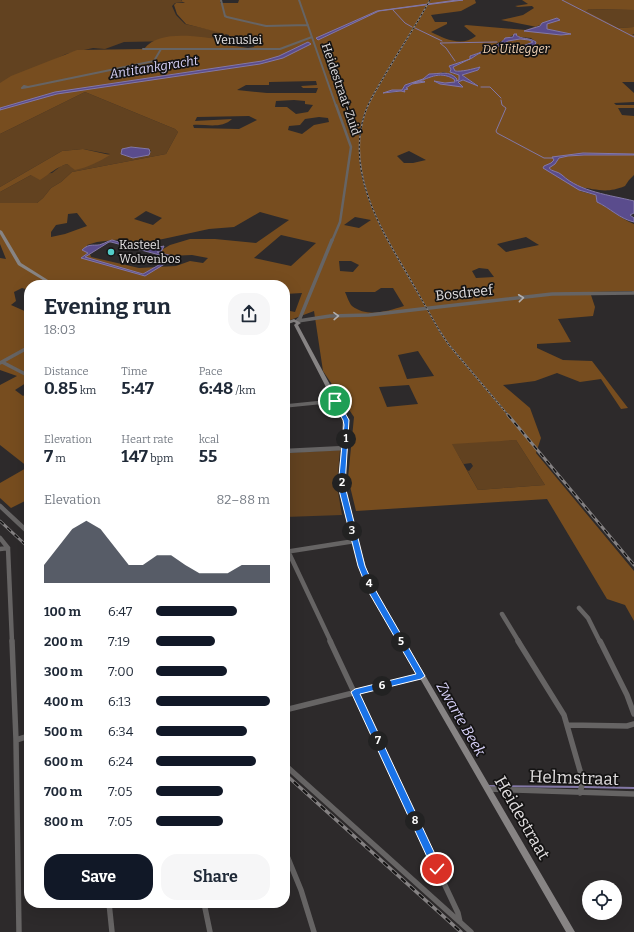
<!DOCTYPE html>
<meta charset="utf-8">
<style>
:root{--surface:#fff;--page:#f6f6f7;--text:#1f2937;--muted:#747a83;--accent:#111827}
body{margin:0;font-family:Bitter,serif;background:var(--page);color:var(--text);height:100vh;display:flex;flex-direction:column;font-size:15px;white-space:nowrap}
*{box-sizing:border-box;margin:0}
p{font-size:13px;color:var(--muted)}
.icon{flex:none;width:22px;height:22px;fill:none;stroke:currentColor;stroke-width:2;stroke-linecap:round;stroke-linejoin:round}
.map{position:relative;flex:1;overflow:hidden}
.sheet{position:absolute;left:24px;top:280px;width:266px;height:628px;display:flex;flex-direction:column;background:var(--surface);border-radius:16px;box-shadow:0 4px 16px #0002}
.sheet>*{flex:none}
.tools{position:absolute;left:582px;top:880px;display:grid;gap:8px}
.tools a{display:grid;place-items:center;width:40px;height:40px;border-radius:50%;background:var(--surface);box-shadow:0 4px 16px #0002;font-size:20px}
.pin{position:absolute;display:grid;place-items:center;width:34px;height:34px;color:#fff;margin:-17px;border:2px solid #fff;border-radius:50%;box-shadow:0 1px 4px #0007}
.km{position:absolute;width:20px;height:20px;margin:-10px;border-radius:50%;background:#222;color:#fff;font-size:11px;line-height:20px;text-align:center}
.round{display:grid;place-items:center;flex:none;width:42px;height:42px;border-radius:16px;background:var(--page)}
.headline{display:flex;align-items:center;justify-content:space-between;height:68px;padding:0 20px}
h1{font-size:22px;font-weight:700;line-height:30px}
.figures{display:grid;grid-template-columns:repeat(3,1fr);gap:6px;height:68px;padding:4px 20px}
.figures div{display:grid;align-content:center}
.figures b{font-size:17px;font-weight:700}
.figures small{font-size:11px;font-weight:400}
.figures p{font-size:11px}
.chart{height:112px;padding:8px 20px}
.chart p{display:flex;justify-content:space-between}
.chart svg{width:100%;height:72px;margin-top:4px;fill:var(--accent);opacity:.7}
.button{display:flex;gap:8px;margin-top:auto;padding:8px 20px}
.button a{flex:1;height:46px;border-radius:16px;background:var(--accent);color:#fff;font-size:16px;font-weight:700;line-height:46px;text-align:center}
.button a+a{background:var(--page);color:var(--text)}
ul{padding:0 20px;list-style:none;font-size:13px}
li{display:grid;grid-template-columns:64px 48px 1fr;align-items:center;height:30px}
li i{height:10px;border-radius:5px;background:var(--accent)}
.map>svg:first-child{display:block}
.green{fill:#624220;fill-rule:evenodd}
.forest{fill:#774d1f;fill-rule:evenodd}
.water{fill:#5a4c8d;stroke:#8378a6;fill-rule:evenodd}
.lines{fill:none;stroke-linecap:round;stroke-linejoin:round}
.stream-far2{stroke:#8378a6;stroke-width:1}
.stream-far1{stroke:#8378a6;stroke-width:1.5}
.stream{stroke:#8378a6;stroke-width:2}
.street-far4{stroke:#666464;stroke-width:2}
.street-far3{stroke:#666464;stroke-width:2.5}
.street-far2{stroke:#666464;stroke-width:3.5}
.street-far1{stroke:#666464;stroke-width:4.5}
.street{stroke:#666464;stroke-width:5.5}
.secondary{fill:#878484;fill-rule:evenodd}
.rail-far2-casing{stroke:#848182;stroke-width:1.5}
.rail-far1-casing{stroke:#848182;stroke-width:3}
.rail-casing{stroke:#848182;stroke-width:3.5}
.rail-far2{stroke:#141313;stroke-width:1;stroke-dasharray:2;stroke-linecap:butt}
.rail-far1{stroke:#141313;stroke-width:1.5;stroke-dasharray:5;stroke-linecap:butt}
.rail{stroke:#141313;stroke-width:2;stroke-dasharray:6;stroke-linecap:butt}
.oneway{stroke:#b0aeae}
.route{fill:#1a73e8;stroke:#fff}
.poi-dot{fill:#53cdc9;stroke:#141313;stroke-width:1.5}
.labels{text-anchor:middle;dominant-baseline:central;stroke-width:3.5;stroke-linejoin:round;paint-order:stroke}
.far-street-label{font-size:12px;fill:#e2dfe0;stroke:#141313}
.far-park-label{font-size:12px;font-style:italic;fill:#f7d7b9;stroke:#141313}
.far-poi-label{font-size:12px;fill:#e2dfe0;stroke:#141313;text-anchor:start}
.far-water-label{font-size:13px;font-style:italic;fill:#d7d1f8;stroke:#141313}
.street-label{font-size:14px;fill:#e2dfe0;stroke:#141313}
.water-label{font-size:15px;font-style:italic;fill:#d7d1f8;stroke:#141313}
.near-street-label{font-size:17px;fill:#e2dfe0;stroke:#141313}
</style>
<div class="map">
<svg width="634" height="932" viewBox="0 0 634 932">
<rect width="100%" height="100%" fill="#2d2a2b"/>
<path class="green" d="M 0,0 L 181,0 L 181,1 L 185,2 L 175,3 L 172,6 L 176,15 L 185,24 L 225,33 L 227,40 L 124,42 L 105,49 L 93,48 L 66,54 L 0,86 Z
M 589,9 L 634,10 L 634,27 L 619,28 L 585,11 Z
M 85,92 L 175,129 L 178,132 L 166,154 L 72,172 L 61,182 L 51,188 L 43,198 L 37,203 L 0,203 L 0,192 L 31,175 L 52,173 L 61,166 L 67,164 L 70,166 L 110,154 L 83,149 L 62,151 L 0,187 L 0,134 ZM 133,147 L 149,149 L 151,151 C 143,160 132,158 121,154 L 122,149 Z
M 516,440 L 545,485 L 478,490 L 467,470 L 469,471 L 473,466 L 471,463 L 464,464 L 464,465 L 451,443 Z
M 340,450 L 337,486 L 342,515 L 285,517 L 285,453 Z"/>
<path class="forest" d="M 182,0 L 222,0 L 220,3 L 238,3 L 239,0 L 477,0 L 475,0 L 476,3 L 461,11 L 431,15 L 435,22 L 447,22 L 447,24 L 431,32 C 445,39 462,47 476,36 L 464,26 L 466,25 L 526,30 L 537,27 L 501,20 L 523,15 L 534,8 L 532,6 L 518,7 L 515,6 L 528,4 L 522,0 L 510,0 L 634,0 L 634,10 L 589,9 L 586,11 L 619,28 L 634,27 L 634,34 L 632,34 L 634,35 L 634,82 L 622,82 L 634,93 L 634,102 L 614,103 L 616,105 L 634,105 L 634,108 L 618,108 L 622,115 L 634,116 L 634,175 L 629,180 L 625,186 C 606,194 597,189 578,187 L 580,191 L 598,196 L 599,203 C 612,210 620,218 634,224 L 634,294 L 632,291 L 590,292 L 595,307 L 593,316 L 558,319 L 571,342 L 537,344 L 537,348 L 563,360 L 592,361 L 628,408 L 621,409 L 601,379 L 580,382 L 557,373 L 535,381 L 503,385 L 530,408 L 541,438 L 536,453 L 634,571 L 634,621 L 625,605 L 607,599 L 547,499 L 356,511 L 348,478 L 354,417 L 323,371 L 314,311 L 285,322 L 285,310 L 295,312 L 302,293 L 285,294 L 285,285 L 29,285 L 29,290 L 22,288 L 14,292 L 16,301 L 11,305 L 29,313 L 29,381 L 15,390 L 23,396 L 29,391 L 29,499 L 11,508 L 0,498 L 0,483 L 28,467 L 0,445 L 0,385 L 17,376 L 0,370 L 0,258 L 6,259 L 0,244 L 0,203 L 37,203 L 43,198 L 51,188 L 61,182 L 72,172 L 166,154 L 178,132 L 175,129 L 85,92 L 0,134 L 0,83 L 11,76 L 77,50 L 144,49 C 159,29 201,37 223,40 L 221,44 L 248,48 L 254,47 L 256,42 L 229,42 L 229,35 L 186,24 L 177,14 L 174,5 L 176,3 L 185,3 L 181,1 ZM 559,19 L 547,24 L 547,29 L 571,34 L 561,35 L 525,30 ZM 516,34 L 519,37 L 531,38 L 536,42 L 535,44 L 526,47 L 524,45 L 533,42 L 529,40 L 520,39 L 508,41 L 499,46 L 478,54 L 472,58 L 453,67 L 454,71 L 461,72 L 480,67 L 478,70 L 462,75 L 479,86 C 472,84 466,79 459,81 L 459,75 L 450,72 L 452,65 L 470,59 L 470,56 C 487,50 502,40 516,34 ZM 443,72 L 453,75 L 463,87 L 437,83 L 434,81 L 445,83 L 455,83 L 454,79 C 438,70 419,80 405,88 L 408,89 L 397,92 L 384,93 L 402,90 L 405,85 L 423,79 L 430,74 L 439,74 ZM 316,81 L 317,85 L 301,86 L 303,88 L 318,88 L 316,93 L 267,93 L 237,90 L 246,85 L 269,85 L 269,82 ZM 294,100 L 305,101 L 305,104 L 313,105 L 308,112 L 296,114 L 287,107 L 275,107 L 276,101 ZM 249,116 L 257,120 L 239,129 L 194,128 L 193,125 C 206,124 222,129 232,119 L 195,121 L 197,117 ZM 319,117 L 328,118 L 329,122 L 314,125 L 302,134 L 288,130 L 289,126 L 300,125 L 305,119 ZM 409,151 L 426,160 L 413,163 L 404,163 L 397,156 ZM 146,211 L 162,218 L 153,225 L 134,219 ZM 260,212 L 289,220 L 256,243 L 215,239 L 190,239 L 170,245 L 158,252 L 168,256 L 192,255 L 208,258 L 203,263 L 190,261 L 176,266 L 139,268 L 91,257 L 87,245 L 97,242 L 122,239 L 137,243 L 163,239 L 209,229 L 234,227 ZM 77,213 L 87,226 L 65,234 L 51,237 L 51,232 L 56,225 L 67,223 L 68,214 ZM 355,217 L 371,220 L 359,228 L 344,225 ZM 281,235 L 316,243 L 291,266 L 254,258 ZM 526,237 L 539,245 L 506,252 L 497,244 ZM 351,261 L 359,265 L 353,272 L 340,271 L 339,261 ZM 479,268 L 488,269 L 494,277 L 476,278 L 472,271 ZM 381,288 L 393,288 L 404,306 C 387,311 368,318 352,306 C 349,303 347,296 345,292 L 375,292 ZM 418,351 L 434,376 L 407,379 L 398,355 ZM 409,385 L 418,404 L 387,407 L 379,387 ZM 516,440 L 545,485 L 478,490 L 452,444 Z
M 83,149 L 110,155 C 98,162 89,167 75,170 L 67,164 C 57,167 49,174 40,180 L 31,175 L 0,192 L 0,187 L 62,151 Z"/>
<path class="water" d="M 457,0 L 463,0 L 379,11 L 318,40 L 316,38 L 377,11 Z
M 557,18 L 560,20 L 547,24 L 547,29 L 571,34 L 561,35 L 524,31 L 540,26 L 542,23 Z
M 514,34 L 517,34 L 516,35 C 522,40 529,37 536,42 L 535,45 L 530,47 L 523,46 L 533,42 L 529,40 L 520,39 L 508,41 L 499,46 L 478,54 L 472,58 L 453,67 L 455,71 C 461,72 473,69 480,67 L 478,70 L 462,75 L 478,86 L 463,80 L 458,82 L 463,87 L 462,87 L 440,84 L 434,81 L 445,83 L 455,82 L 454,79 C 438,70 429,79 413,83 L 424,81 L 425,82 L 412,84 L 406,88 L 408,89 L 404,90 L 405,92 L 401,91 L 383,93 L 392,90 L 402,90 L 405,85 L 423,79 L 429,74 C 440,74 449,70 457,79 L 456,81 L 459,80 L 459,75 L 450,72 L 451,69 L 449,66 L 470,59 L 470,56 C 479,53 502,45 505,38 L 513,37 Z
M 308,42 L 311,44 L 283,58 L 260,64 L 57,94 L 0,110 L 0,108 L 55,92 L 262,61 L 279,56 Z
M 131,147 L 149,149 L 150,152 L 149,155 L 133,158 L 121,154 L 122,149 Z
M 583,153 L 634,154 L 634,155 L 584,155 L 568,156 L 559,158 L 555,164 L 549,168 C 552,172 558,171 562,175 C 580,192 610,195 634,201 L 634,213 L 630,215 L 634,218 L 634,222 C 620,219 610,208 597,202 L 596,195 L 579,190 L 543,168 L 544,166 L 551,163 L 554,160 L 552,157 Z
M 112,240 L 147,250 L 164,246 L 161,252 L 157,252 L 176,257 L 145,276 L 81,258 L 88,253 L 82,250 C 90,242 95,247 102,244 C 105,243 108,241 112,240 ZM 109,242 L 111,242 L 171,258 L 143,274 L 85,257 Z"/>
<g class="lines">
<path class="stream-far2" d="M 562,0 L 634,37
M 393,10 L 405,23 L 412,27
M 415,28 L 442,41
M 455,61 L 446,48 L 440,43 L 497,42
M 481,87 L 490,87 L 501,98
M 501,100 L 502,105 L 506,108 L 496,131 L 497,133 L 544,158 L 553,158"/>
<path class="stream-far1" d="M 345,470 L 348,435
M 344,485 L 358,542"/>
<path class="stream" d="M 488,786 L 580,787
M 584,787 L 634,788"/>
<path class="street-far4" d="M 221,0 L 225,16 L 227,17 L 266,26 L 308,25
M 299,0 L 336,106
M 143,49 L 280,49 L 312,37
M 24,86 L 28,87 L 22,88 Z
M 28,87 L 154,61 L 161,49"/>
<path class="street-far3" d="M 332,241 L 340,222 L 351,147 L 336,105"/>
<path class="street-far2" d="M 297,321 L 300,318 L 332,240
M 298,321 L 330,316 L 369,315 L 552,294 L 634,293
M 2,362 L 29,376
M 0,363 L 29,347
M 285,406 L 335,401"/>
<path class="street-far1" d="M 285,451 L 345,448
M 0,506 L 29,533
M 0,538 L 8,548
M 8,548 L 12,642
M 0,549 L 8,548
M 288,551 L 331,642
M 285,552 L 355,541
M 579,608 L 588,618 L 600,642
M 502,614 L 519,642"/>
<path class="street" d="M 12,641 L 16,740 L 19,932
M 330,641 L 458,913 L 460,922
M 518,641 L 564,715 L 583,781 L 580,793
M 600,641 L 627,695 L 634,714
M 285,710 L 421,676
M 568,725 L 627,726 L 634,724
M 16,740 L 29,736
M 285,765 L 471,932
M 488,789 L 634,794
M 285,851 L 301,890 L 314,932
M 109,903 L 112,932
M 204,903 L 210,932"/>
<path class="secondary" d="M 0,230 L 2,231 L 21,263 L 56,285 L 51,285 L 18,265 L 0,234 Z
M 294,319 L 301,323 L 298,325 L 349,420 L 344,486 L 354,527 L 370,581 L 575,932 L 566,932 L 364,581 L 348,527 L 338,486 L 343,420 L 294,325 L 296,323 L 294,322 L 285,325 L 285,322 Z"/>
<defs>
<path id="rail-far2" d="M 430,0 C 416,25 401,48 386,73 C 379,86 370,98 365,113 C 346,169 378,225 406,272 C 417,291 428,311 439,330 L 449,345 L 509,416"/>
<path id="rail-far1" d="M 508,415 L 634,565
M 0,521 L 29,548"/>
<path id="rail" d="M 285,774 L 461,932"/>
</defs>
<use href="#rail-far2" class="rail-far2-casing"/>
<use href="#rail-far1" class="rail-far1-casing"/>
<use href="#rail" class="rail-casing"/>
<use href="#rail-far2" class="rail-far2"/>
<use href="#rail-far1" class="rail-far1"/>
<use href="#rail" class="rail"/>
</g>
<defs><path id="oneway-chevron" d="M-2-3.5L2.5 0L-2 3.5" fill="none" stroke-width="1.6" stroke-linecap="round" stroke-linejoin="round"/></defs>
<g class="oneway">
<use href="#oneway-chevron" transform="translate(521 298) rotate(-6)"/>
<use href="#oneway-chevron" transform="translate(336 316) rotate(-2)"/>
</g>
<path class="route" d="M 333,399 L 337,399 L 349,420 L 345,486 L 365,566 L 376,591 L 425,676 L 421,679 L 360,694 L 442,869 L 441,872 L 437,873 L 434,872 L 351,692 L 355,689 L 416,674 L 368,591 L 358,566 L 338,486 L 344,425 L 343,420 L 332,401 Z"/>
<circle class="poi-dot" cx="111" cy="252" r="4"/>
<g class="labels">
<g class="far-street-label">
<text x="238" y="40">Venuslei</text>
<text transform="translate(341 89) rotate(71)">Heidestraat-Zuid</text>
</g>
<g class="far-park-label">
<text x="516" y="49">De Uitlegger</text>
</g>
<g class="far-poi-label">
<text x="119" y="245">Kasteel<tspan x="119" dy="14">Wolvenbos</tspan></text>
</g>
<g class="far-water-label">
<text transform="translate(154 67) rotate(-9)">Antitankgracht</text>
</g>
<g class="street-label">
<text transform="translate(464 293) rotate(-6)">Bosdreef</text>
</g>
<g class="water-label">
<text transform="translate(461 719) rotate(60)">Zwarte Beek</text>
</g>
<g class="near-street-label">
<text transform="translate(574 778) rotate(2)">Helmstraat</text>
<text transform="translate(522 818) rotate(60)">Heidestraat</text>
</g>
</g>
</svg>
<div class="tools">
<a><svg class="icon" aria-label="locate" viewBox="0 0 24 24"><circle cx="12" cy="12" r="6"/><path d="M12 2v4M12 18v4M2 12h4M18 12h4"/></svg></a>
</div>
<div class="pin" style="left:335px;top:401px;background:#1e9e55"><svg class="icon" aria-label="arrive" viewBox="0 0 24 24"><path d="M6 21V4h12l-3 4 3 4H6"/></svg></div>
<div class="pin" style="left:437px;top:869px;background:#d93025"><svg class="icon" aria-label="check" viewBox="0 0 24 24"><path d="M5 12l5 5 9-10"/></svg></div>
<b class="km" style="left:346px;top:439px">1</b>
<b class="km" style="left:342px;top:483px">2</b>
<b class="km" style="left:352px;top:531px">3</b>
<b class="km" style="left:369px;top:584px">4</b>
<b class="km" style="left:401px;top:642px">5</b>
<b class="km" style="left:382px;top:686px">6</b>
<b class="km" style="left:378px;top:741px">7</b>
<b class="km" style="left:415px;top:821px">8</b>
<section class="sheet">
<div class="headline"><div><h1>Evening run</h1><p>18:03</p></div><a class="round"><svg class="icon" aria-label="share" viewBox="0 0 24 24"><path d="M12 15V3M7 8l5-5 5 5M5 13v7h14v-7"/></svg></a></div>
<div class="figures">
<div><p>Distance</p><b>0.85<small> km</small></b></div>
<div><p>Time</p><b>5:47</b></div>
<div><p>Pace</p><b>6:48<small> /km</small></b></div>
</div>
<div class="figures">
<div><p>Elevation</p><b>7<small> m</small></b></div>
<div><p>Heart rate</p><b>147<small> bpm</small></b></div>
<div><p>kcal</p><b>55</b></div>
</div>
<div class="chart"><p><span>Elevation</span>82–88 m</p>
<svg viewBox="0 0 160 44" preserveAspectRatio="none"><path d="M0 44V33L10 22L20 11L30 6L40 11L50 22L60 33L70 33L80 27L90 27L100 33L110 38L120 38L130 38L140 33L150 33L160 33V44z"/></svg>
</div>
<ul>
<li><b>100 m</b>6:47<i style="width:71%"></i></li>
<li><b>200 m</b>7:19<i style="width:52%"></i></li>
<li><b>300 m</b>7:00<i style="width:62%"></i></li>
<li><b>400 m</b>6:13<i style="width:100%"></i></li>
<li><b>500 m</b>6:34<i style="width:80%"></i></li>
<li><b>600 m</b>6:24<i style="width:88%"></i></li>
<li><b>700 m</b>7:05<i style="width:59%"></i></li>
<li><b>800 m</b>7:05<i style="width:59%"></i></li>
</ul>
<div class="button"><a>Save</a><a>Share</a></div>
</section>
</div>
